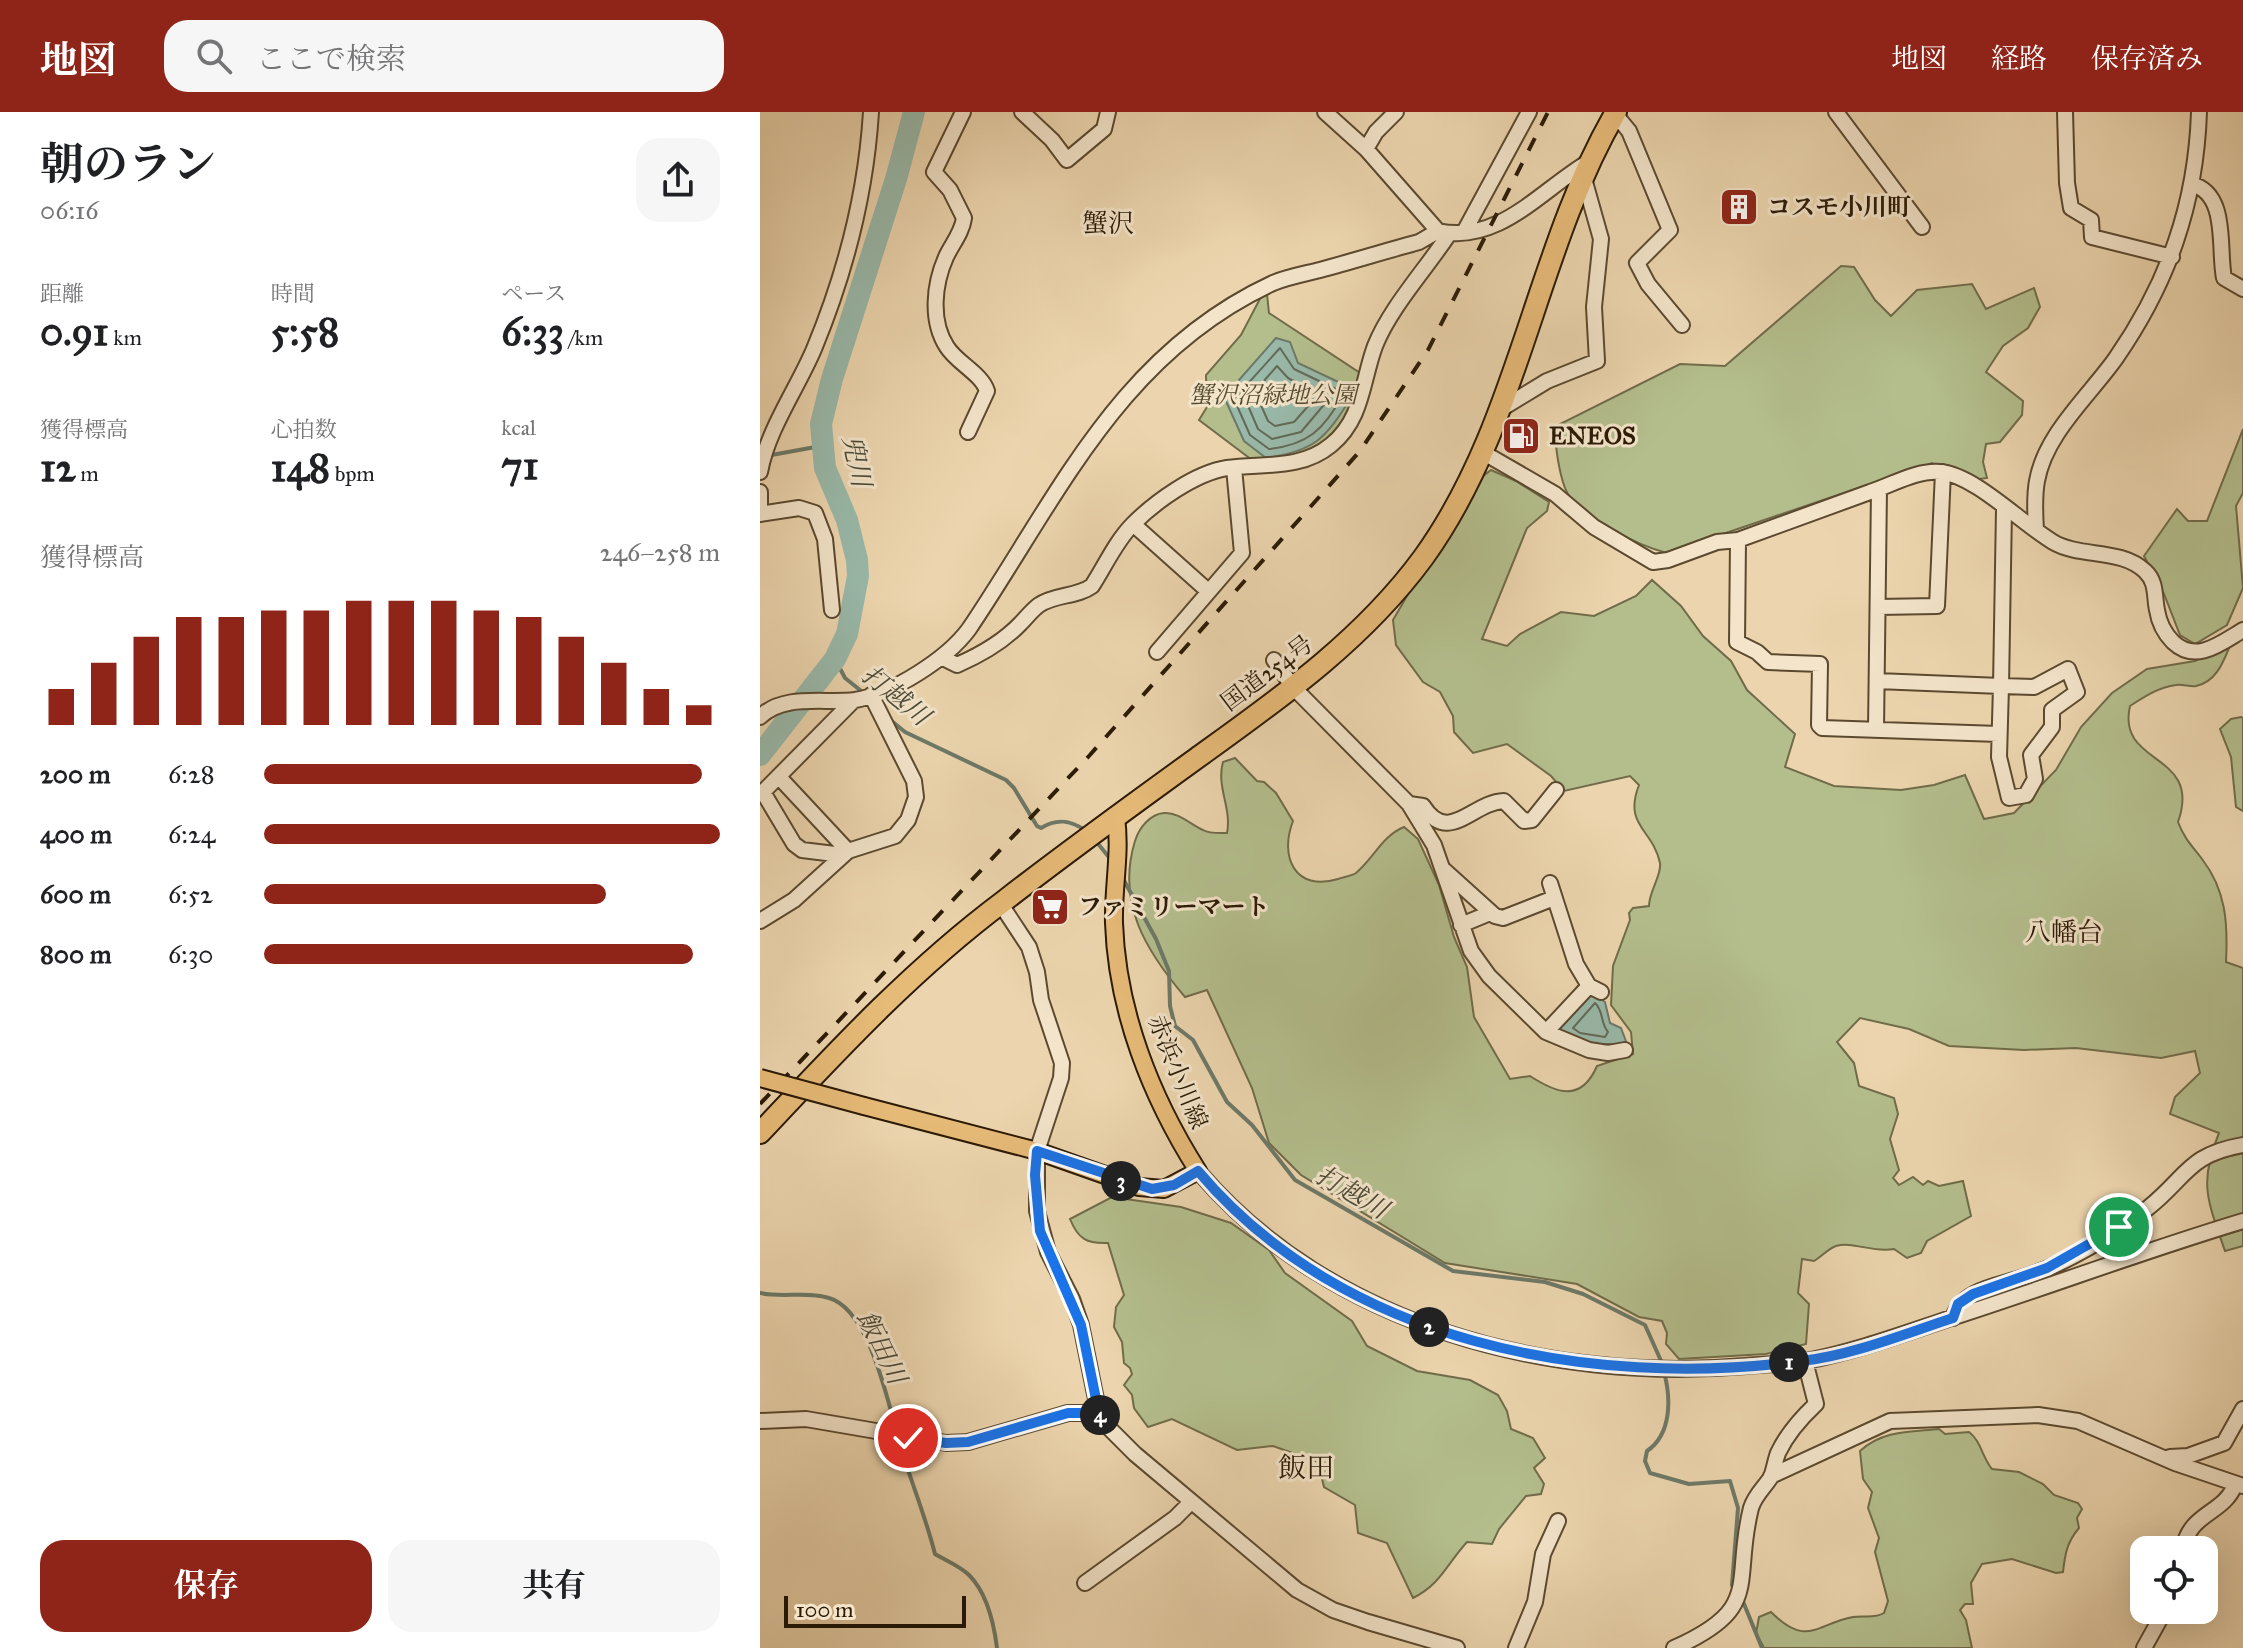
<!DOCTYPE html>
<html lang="ja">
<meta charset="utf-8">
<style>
:root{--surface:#fff;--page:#f6f6f6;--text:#202124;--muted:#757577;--accent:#8f2418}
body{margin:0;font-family:"IM FELL Great Primer","Noto Serif JP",serif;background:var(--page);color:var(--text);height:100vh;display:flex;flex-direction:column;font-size:30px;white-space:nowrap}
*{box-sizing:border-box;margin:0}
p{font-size:26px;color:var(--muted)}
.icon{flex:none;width:44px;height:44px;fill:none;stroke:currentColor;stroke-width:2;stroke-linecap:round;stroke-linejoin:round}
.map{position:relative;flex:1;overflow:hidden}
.panel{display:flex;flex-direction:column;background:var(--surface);width:760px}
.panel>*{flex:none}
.buttons{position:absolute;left:1370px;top:1424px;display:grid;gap:16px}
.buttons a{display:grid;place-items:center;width:88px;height:88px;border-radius:16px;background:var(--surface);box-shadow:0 8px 32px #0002;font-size:40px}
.scale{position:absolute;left:24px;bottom:20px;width:182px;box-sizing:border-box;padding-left:8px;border:4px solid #2b1a05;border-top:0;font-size:22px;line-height:28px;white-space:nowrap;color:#2b1a05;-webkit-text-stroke:6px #f3e4ca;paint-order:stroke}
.pin{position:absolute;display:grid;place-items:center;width:68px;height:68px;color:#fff;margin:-34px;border:4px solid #fff;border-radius:50%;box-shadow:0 2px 8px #0007}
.km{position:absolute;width:40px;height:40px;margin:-20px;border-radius:50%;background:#222;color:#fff;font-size:22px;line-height:40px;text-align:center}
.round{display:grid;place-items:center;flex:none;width:84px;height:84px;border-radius:24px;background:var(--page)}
.headline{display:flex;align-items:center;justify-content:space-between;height:136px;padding:0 40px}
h1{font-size:44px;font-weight:700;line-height:60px}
.metrics{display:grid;grid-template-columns:repeat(3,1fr);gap:12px;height:136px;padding:8px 40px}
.metrics div{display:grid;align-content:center}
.metrics b{font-size:40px;font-weight:700}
.metrics small{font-size:22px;font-weight:400}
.metrics p{font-size:22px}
.chart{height:224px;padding:16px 40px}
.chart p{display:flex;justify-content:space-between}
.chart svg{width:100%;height:144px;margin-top:8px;stroke:var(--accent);stroke-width:6}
.action{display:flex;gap:16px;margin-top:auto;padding:16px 40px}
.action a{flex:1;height:92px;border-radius:24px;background:var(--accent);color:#fff;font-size:32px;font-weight:700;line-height:92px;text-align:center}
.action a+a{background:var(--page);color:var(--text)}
ul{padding:0 40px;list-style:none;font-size:26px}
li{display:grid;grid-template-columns:128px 96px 1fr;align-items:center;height:60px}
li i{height:20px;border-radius:10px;background:var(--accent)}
header{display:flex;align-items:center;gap:48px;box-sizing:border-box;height:112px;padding:0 40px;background:var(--accent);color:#fff}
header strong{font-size:38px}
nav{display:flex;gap:44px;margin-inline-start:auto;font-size:28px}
.search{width:560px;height:72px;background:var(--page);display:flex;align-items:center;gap:20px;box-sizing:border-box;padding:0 28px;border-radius:24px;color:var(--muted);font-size:30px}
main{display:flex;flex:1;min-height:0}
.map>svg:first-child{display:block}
.green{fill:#b4be8d;stroke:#706c49;stroke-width:2}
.water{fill:#99b9aa;stroke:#6d7968;stroke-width:2}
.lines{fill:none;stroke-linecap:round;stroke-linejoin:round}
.shore{stroke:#626a58;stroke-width:2}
.stream{stroke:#6d7968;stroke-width:4}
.river{stroke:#99b9aa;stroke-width:22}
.minor-casing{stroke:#5b492f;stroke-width:18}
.major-casing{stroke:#2b1a05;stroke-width:20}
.highway-casing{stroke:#2b1a05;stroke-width:24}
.minor{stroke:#f3e4ca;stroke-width:14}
.major{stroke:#e6ba77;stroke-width:16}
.highway{stroke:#e6ba77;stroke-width:20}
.rail{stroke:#2b1a05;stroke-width:4;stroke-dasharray:14 14;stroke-linecap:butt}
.major-bridge-casing{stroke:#2b1a05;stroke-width:20;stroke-linecap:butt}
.major-bridge{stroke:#e6ba77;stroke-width:16}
.route-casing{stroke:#fff;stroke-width:16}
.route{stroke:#1a73e8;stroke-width:10}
.labels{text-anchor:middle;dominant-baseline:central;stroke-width:6;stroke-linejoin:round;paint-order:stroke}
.poi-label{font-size:24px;font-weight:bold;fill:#2b1a05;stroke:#f3e4ca;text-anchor:start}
.park-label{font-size:24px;font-style:italic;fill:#544b2e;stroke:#f3e4ca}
.street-label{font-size:24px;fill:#2b1a05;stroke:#f3e4ca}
.neighbourhood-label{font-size:26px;fill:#2b1a05;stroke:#f3e4ca}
.water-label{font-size:26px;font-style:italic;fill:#4c4a37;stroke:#f3e4ca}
.quarter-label{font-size:28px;fill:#2b1a05;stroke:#f3e4ca}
</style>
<header>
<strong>地図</strong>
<div class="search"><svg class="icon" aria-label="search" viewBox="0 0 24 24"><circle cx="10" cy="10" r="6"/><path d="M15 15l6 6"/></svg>ここで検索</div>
<nav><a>地図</a><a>経路</a><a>保存済み</a></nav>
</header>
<main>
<section class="panel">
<div class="headline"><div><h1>朝のラン</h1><p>06:16</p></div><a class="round"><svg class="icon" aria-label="share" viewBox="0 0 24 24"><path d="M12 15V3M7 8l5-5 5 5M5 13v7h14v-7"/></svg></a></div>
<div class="metrics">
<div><p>距離</p><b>0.91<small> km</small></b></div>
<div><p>時間</p><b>5:58</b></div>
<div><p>ペース</p><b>6:33<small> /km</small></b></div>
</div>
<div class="metrics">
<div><p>獲得標高</p><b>12<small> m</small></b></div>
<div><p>心拍数</p><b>148<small> bpm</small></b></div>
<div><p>kcal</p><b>71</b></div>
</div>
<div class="chart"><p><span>獲得標高</span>246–258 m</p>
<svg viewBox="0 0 160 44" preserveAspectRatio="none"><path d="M5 44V33M15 44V25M25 44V17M35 44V11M45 44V11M55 44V9M65 44V9M75 44V6M85 44V6M95 44V6M105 44V9M115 44V11M125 44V17M135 44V25M145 44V33M155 44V38"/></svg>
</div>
<ul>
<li><b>200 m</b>6:28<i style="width:96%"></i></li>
<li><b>400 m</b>6:24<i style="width:100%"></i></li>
<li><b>600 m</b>6:52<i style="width:75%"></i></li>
<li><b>800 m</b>6:30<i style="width:94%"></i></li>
</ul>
<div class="action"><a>保存</a><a>共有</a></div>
</section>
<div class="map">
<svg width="1483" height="1536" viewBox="0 0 1483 1536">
<rect width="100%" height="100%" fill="#ecd5ae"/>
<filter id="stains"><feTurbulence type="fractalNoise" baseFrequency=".0025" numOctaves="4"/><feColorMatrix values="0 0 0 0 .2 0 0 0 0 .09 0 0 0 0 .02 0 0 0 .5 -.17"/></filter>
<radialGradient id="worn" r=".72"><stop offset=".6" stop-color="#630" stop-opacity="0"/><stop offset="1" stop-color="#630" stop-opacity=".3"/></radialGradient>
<path class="green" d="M 1081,154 L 1094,155 L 1115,188 L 1131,204 L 1157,178 L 1212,172 L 1226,197 L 1274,176 L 1280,195 L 1268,216 L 1243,234 L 1226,260 L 1263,289 L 1262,303 L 1240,330 L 1226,332 L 1223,350 L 1227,366 L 1212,368 L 1172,351 L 907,441 C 880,434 815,404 805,376 C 798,357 796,335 794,315 L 920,252 L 965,254 Z
M 507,182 L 509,201 L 603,263 L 583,314 L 552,342 L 521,348 L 492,348 L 439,308 L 447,295 L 446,263 L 481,223 L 502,183 Z
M 1483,317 L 1483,381 L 1476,394 L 1483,476 L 1467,513 L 1435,532 L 1420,523 L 1404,482 L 1384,444 L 1417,397 L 1428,409 L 1447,409 Z
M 731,358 L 756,369 L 789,390 L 787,399 L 767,416 L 722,527 L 747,534 L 760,522 L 801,500 L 834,504 L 876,484 L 892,468 L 921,494 L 943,524 L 971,549 L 987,578 L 1035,622 L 1025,655 L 1074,674 L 1141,678 L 1174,673 L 1205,663 L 1224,707 L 1254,701 L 1296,658 L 1321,615 L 1352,581 L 1387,557 L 1435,549 L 1471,531 C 1464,548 1457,570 1436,574 C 1430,575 1423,572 1416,573 C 1399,575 1384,585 1370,594 C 1356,655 1443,639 1418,710 C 1424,726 1432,734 1442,747 C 1466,778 1468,811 1466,850 L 1483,856 L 1483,1134 L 1465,1139 C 1448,1089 1438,1072 1459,1021 L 1410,1002 L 1415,985 L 1440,961 L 1435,939 L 1401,946 L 1316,936 L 1264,938 L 1189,934 L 1149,917 L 1100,906 L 1077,930 L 1094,951 L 1099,974 L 1134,986 L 1138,1002 L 1130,1027 L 1139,1058 L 1133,1066 L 1139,1073 L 1153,1065 L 1163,1073 L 1168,1069 L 1179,1074 L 1203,1069 L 1211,1104 L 1167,1129 L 1161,1141 L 1147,1146 L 1134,1137 C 1113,1141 1092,1129 1076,1134 C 1069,1136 1061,1145 1054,1149 L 1042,1147 L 1038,1181 L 1049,1192 L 1046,1232 L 1006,1242 L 919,1247 L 906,1232 L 907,1221 L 902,1209 L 879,1205 L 817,1172 L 685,1151 L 541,1063 L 509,1031 L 492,976 L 447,878 L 425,885 C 386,839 356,791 375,729 C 379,716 390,702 404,701 C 419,700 431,713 443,718 C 450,722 460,721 467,721 C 472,696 456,675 463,650 L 475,646 L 497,669 L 504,670 L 516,681 L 533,709 C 519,745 535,780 578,767 C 583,765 592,764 596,761 C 614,746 622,724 644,715 L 658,727 L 679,773 L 694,825 L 707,855 L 714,905 L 750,967 L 770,964 C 796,981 821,991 837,954 L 873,942 L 871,920 L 851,893 L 853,854 L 870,808 L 869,801 L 873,796 L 889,794 C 889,779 902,763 900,751 C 893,717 863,714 879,673 L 870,664 L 804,679 L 791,664 L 747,632 L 713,641 L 694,620 L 693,604 L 680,580 L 663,570 L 636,533 L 633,508 L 682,424 L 710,390 L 722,365 Z
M 1481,605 L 1483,606 L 1483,699 L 1476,695 L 1471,645 L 1460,617 L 1471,607 Z
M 352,1085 L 421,1095 L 471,1111 L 509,1138 L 525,1161 L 592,1209 L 607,1234 L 657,1259 L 710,1268 L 738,1283 L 747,1299 L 751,1317 L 773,1326 L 785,1346 L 774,1356 L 784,1372 L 781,1382 L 766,1384 L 739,1417 L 732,1432 L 707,1430 C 686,1453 681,1472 653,1486 L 627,1431 L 598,1421 L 595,1393 L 564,1375 L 558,1350 L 513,1334 L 477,1338 L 412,1307 L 388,1315 L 374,1296 L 372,1283 L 364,1273 L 372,1262 L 370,1256 L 364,1251 L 362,1230 L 354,1215 L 356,1195 L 364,1183 L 348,1131 C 327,1132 318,1127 310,1107 Z
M 1179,1317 L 1185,1322 L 1209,1320 C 1221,1329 1222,1345 1232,1357 L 1259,1360 L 1283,1372 L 1294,1383 L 1318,1391 L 1322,1397 L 1317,1406 L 1319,1416 C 1307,1430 1305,1442 1303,1460 L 1296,1461 L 1252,1447 L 1222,1452 L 1211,1471 L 1213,1492 L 1205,1492 L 1200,1498 L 1206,1508 L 1212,1536 L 1004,1536 L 996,1521 L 999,1505 L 1011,1500 C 1047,1536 1056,1512 1093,1505 C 1104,1503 1114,1507 1124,1501 L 1128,1489 L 1115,1440 L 1119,1426 L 1108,1396 L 1112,1380 L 1103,1367 L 1100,1339 C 1123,1318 1150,1320 1179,1317 Z"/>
<path class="water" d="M 516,226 L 530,230 L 538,251 L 589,275 L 591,286 C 565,327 555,339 506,346 L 484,329 L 464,285 Z
M 831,880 L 845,890 L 850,911 L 861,916 L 867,932 L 832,932 L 800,921 L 800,915 Z"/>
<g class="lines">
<path class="shore" d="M 520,236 L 534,257 L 580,279 L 582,284 C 564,318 547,333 509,337 L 490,323 L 474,287 Z
M 517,254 L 528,266 L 568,288 L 541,320 L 512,327 L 498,317 L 486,289 Z
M 517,273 L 550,292 L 534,310 L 515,314 L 508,309 L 500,291 Z
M 835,891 C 844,899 840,911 848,920 L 845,925 L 820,921 L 813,916 Z"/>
<path class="stream" d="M 6,344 L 61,334
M 75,547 L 85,566 L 105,582
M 128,606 L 145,620 L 246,668 L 254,676 L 277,714 L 281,716 C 297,706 311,708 326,719
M 335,728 L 352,749
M 361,763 L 396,827 L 409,859 L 410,894 L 415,914 L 433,928 L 467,990 L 492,1013 L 535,1068 L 693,1159 L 785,1170 L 823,1182 L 885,1213 L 902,1251
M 0,1181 C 22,1186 47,1179 69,1186 C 108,1197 126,1283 136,1317
M 904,1260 C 911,1286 912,1322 887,1339 L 885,1349 L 890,1361 L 929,1372 L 970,1369 L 978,1396 L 972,1473 L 975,1477
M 138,1326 C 149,1365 165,1402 175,1442 C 185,1448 200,1454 209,1463 C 227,1481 234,1512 237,1536
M 982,1487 L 1002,1536"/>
<path class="river" d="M 0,643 L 75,547 L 87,522 L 98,464 L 97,448 L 87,408 L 65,356 L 61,312 L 72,267 L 136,67 L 154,0"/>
<defs>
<path id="minor" d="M 203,0 L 174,60 L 190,78 L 204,106 C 202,121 192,132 186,145 C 174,172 170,209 187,235 C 197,251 222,262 227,279 L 208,320
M 262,0 L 292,28 L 307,48 L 344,17 L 348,0
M 565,0 L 606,37 L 678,119 C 739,133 783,76 830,49
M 1076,0 L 1162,115
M 1305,0 L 1307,71 L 1311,96 L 1331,108 L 1332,125 L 1412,145
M 855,2 L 869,19 L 910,118 L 877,151 L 888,172 L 922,213
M 606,37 L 616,20 L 636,0
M 1431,72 C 1469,81 1458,137 1464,166 L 1483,177
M 704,120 L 769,0
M 741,297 L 787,269 L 837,249 L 834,195 L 841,127 L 823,63
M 724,341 L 795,382 L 834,415 L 893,450 L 908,448 L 957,430 L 978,428 C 1022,412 1066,396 1110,380 C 1132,373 1156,358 1180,360 C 1215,363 1261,411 1293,430 C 1320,446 1361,436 1385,459 C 1397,470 1394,484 1397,498 C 1399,511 1404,521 1413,530 C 1436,552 1461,531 1483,518
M 0,360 C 8,317 37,277 54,237 C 85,162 106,81 111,0
M 0,380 L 0,402
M 0,402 L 39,396 L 55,401 L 65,427 L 72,498
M 373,412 L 448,479
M 1276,418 C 1275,402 1274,385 1277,369 C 1285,322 1330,283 1356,246 C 1408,171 1436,92 1439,0
M 978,428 L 977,530 L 997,540 L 1008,550 L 1060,552 L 1059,613 L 1062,616 L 1239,622
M 1118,495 L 1177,494 L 1183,360
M 397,540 L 482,441 L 474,356
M 183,546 L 197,553 C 220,543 244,529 261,511 C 267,505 272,498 279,493 C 295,482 317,485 332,474 C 345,454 356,429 373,412 C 395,390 435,361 467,356 C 503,351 541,358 571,333 C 603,307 602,269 615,234 C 630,196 666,157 689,122
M 514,548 L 533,575 L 649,692 L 674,733 L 711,839 L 729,864 L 786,920 L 829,938 L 848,941 L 865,938
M 1308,557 L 1317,580 L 1292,598 L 1292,615 L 1271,643 L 1275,667 L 1266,683 L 1249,686 L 1239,645 L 1241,574 L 1274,575 Z
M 1117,569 L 1241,574 L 1244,397
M 0,605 C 24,581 65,592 95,588 C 132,582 187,547 209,517 C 298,385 359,242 513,171 C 527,165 544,162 560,158 C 593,149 626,139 659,130 L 678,119
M 1116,618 L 1119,377
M 19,665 L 88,739
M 649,692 L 663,694 C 689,734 712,690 744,689 L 764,709 L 772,708 L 796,678
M 83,743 L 42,738 L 34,732 L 3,680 L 94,588
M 684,758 L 735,804 L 743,806 L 794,786
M 790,771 L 816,852 L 829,874 L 841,880
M 240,791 L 269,835 L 277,860 L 281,888 L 302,951 L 301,966 L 277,1039 L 277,1099 L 288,1140 L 312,1187 L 321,1213 L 340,1307 L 375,1342 L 537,1478 L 573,1498 L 608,1510 L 697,1536
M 0,809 L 34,788 L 88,739 L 135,724 L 148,708 L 156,685 L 154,669 L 111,583
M 701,813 L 730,801
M 786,920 L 829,874
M 438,1059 C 570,1214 789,1271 986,1254 C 1006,1252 1027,1252 1046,1249 C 1093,1240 1140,1223 1185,1208 C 1285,1176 1383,1139 1483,1109
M 1193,1206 C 1202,1177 1238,1174 1264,1165 C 1304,1153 1355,1122 1388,1096 C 1428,1064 1427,1043 1483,1033
M 0,1309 L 46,1307 L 186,1331 L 208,1330 L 308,1301 L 323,1301 L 340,1307
M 1410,1345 L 1428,1344 L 1464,1331 L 1483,1297
M 1011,1364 L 1130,1309 L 1278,1303 L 1318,1309 L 1415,1351 L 1483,1374
M 1423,1438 C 1429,1400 1463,1403 1475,1373
M 325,1471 L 415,1406 L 431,1390
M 756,1536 L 775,1490 L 783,1442 L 798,1409
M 914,1536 C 1004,1496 972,1472 991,1396 C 995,1383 1004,1376 1011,1365 C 1014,1358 1015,1349 1018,1341 C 1027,1322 1040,1307 1056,1292 L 1045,1249
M 1384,1536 L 1405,1498"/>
<path id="major" d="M 104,994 L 277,1039 L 379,1075 L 404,1077 L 438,1059 C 391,985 357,899 354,811 C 353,776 361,740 356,706"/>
<path id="highway" d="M 0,1021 C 77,939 153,857 244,789 C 307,740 372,693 437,646 C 519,587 602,529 663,446 C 760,312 774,141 856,0"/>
</defs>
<use href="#minor" class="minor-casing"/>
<use href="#major" class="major-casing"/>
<use href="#highway" class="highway-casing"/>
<use href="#minor" class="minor"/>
<use href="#major" class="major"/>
<use href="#highway" class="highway"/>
<path class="rail" d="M 0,992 L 329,644 L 600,339 L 668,238 L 788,0"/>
<defs>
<path id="major-bridge" d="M 0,966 L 104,994"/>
</defs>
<use href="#major-bridge" class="major-bridge-casing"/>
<use href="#major-bridge" class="major-bridge"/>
</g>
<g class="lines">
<defs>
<path id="route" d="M 148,1326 L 186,1331 L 208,1330 L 308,1301 L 323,1301 L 340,1307 L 321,1213 L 280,1119 L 275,1063 L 277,1039 L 392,1077 L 414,1073 L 438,1059 C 583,1231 829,1277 1042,1249 C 1093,1243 1144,1222 1193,1206 L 1198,1192 L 1213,1182 L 1287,1156 L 1359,1115"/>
</defs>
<use href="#route" class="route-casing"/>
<use href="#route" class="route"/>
</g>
<defs>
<symbol id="building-square" viewBox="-11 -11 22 22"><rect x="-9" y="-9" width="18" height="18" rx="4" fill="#8f2418" stroke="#f3e4ca"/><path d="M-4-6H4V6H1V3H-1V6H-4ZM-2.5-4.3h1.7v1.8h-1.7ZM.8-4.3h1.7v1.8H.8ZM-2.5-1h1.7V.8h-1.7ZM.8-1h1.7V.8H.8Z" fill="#fff"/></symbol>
<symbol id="fuel-square" viewBox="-11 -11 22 22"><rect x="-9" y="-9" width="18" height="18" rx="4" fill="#8f2418" stroke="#f3e4ca"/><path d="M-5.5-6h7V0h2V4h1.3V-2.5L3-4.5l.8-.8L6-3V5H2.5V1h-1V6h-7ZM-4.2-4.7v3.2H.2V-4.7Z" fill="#fff"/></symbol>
<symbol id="supermarket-square" viewBox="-11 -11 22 22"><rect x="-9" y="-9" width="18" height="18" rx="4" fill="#8f2418" stroke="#f3e4ca"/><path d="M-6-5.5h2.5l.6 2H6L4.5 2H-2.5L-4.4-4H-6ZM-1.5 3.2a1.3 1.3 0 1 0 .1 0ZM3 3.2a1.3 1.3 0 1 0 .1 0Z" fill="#fff"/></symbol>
</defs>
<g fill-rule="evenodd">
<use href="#building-square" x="957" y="73" width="44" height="44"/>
<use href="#fuel-square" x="739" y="302" width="44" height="44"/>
<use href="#supermarket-square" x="268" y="773" width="44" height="44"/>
</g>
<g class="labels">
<g class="poi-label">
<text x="1007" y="95">コスモ小川町</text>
<text x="789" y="324">ENEOS</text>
<text x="318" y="795">ファミリーマート</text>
</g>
<g class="park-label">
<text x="513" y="283">蟹沢沼緑地公園</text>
</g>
<g class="street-label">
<text transform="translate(507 561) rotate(-37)">国道254号</text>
<text transform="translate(418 960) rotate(68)">赤浜小川線</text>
</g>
<g class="neighbourhood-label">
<text x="348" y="111">蟹沢</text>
<text x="1304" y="820">八幡台</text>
</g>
<g class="water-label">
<text transform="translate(97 349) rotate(78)">兜川</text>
<text transform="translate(136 583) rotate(39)">打越川</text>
<text transform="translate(592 1080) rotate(30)">打越川</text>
<text transform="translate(122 1235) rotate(64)">飯田川</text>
</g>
<g class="quarter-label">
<text x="546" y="1355">飯田</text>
</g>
</g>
<rect width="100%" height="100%" filter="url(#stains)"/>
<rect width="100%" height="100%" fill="url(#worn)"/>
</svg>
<div class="buttons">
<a><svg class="icon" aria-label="locate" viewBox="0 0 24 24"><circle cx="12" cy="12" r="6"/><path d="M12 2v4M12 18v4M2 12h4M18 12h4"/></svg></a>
</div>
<div class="scale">100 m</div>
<div class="pin" style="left:1359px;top:1115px;background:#1e9e55"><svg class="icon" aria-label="arrive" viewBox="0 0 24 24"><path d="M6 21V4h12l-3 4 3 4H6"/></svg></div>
<div class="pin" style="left:148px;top:1326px;background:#d93025"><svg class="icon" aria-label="check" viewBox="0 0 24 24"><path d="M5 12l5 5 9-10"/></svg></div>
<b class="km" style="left:1029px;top:1250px">1</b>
<b class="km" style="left:669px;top:1215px">2</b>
<b class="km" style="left:361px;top:1069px">3</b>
<b class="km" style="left:340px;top:1303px">4</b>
</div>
</main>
